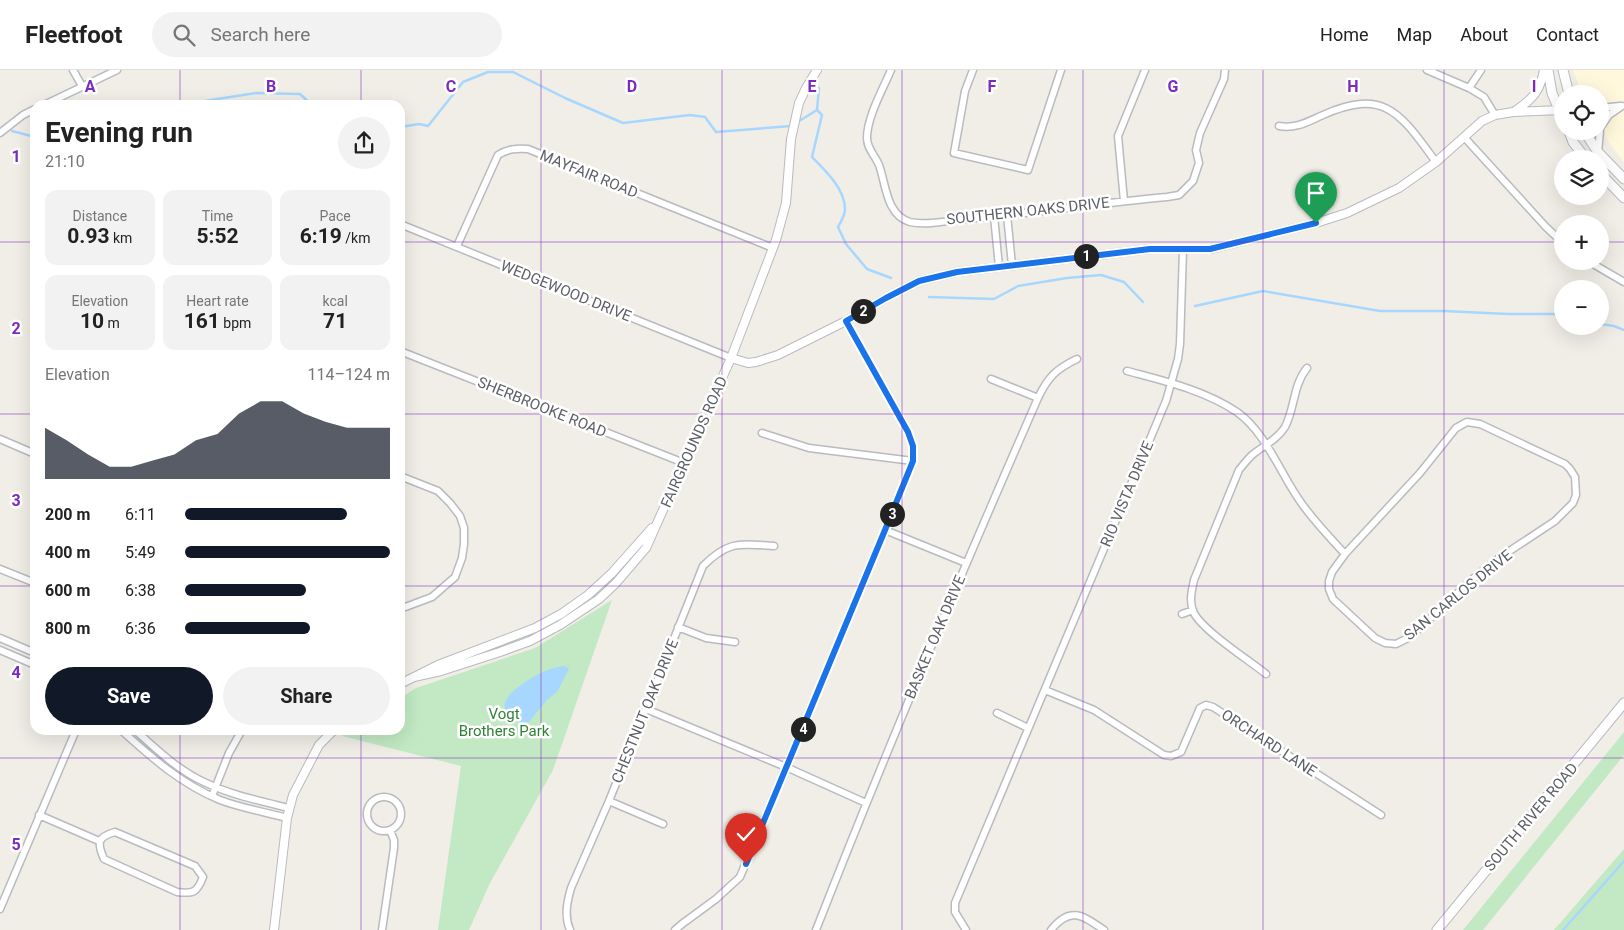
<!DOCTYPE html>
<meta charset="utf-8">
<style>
:root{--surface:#fff;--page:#f2f2f2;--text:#222;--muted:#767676;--line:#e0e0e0;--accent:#111827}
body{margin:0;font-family:Roboto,sans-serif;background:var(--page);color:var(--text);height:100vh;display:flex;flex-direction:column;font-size:19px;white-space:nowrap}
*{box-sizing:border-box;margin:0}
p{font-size:16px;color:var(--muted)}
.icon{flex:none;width:28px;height:28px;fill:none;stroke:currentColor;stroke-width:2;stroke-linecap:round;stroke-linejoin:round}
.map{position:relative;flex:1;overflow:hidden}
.details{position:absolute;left:30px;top:30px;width:375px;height:635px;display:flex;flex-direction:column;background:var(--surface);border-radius:15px;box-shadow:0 5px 20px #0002}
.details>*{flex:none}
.tools{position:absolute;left:1554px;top:15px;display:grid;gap:10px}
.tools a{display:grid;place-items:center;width:55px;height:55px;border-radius:50%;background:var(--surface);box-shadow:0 5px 20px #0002;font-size:25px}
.pin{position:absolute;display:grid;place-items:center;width:42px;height:42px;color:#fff;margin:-51px -21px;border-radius:50% 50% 50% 0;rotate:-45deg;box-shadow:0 0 5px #0007}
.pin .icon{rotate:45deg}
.km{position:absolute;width:25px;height:25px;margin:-12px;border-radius:50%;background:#222;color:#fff;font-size:14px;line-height:25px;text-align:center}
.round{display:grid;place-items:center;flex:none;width:52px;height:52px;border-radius:26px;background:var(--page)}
.head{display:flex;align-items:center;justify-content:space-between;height:85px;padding:0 15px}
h1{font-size:28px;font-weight:700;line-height:38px}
.metrics{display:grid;grid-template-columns:repeat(3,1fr);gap:8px;height:85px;padding:5px 15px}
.metrics div{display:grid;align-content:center;border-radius:12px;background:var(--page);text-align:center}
.metrics b{font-size:21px;font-weight:700}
.metrics small{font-size:14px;font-weight:400}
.metrics p{font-size:14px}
.chart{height:140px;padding:10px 15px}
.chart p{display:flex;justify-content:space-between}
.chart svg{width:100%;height:90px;margin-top:5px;fill:var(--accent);opacity:.7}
.cta{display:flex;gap:10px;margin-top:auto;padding:10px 15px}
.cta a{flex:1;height:58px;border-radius:30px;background:var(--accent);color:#fff;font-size:20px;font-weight:700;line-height:58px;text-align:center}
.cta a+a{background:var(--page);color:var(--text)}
ul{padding:0 15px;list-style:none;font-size:16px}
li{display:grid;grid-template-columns:80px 60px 1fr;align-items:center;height:38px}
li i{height:12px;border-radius:6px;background:var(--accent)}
header{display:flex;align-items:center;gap:30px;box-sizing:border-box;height:70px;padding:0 25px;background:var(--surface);border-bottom:1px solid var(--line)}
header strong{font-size:24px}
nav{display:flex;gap:28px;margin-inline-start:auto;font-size:18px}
.search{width:350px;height:45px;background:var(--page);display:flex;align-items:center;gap:12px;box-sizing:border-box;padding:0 18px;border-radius:28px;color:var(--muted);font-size:19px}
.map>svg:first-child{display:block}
.commercial{fill:#fff8dc}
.green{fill:#c2e9c3}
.water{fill:#a7d7ff}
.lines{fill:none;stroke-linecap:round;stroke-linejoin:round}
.stream{stroke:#a7d7ff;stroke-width:2.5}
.minor-casing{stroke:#b8bbc0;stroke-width:9}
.tertiary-casing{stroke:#b8bbc0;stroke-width:10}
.secondary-casing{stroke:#b9bcc2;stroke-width:11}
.minor{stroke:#fff;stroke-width:6}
.tertiary{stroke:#fff;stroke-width:8}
.secondary{stroke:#fff;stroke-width:9}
.route-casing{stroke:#fff;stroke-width:10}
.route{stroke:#1a73e8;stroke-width:6}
.grid{fill:none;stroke:#7b2cbf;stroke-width:1;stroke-opacity:0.55}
.labels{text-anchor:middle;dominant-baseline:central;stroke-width:5;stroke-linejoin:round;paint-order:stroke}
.street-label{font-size:15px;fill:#5d6167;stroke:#fff}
.park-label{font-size:15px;fill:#308237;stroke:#fff}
.grid-label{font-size:16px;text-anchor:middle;font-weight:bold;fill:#7b2cbf;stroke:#fff;stroke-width:5;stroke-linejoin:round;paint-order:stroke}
</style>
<header>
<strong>Fleetfoot</strong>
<div class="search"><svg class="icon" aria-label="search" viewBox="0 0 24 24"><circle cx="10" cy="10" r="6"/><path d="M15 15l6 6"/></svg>Search here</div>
<nav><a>Home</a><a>Map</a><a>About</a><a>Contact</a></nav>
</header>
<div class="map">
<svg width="1624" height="860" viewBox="0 0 1624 860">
<rect width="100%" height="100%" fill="#f0eee6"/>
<path class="commercial" d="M 1573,0 L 1624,0 L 1624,92 L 1609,73 L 1600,57 L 1600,24 L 1582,24 Z"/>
<path class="green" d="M 612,530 L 553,700 L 490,813 L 469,860 L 438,860 L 461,696 L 342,666 L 348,660 L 400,660 L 400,628 L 416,618 L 535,578 Z
M 1624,662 L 1624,685 L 1483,860 L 1463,860 Z
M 1624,779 L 1624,860 L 1554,860 Z"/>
<path class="water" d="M 565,596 L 569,599 L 557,622 L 547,630 L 529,652 L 520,653 L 506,646 C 504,640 503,633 508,627 C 519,613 547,597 565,596 Z"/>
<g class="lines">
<path class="stream" d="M 197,35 L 205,31 L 256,23 L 300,24 L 312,35
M 817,40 L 819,18
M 796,53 L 817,40 L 822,45 L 812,87 C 825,100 845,119 845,139 C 845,145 841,152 838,157 L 846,174 L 867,199 L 891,208
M 400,57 L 419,54 L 428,56 L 463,12 L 488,2 L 513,2 L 565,28 L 623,53 L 690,45 L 705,47 L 716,62 L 791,56
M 12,61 L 35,67
M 929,227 L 994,229 L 1018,216 L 1067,208 L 1101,205 L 1124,212 L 1143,232
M 1195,236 L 1263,221 L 1380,241 L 1444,241 L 1508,244 L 1557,244 L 1562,246
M 1600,254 L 1614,256 L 1624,260
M 1563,860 L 1624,791"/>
<defs>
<path id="minor" d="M 73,0 L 82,16
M 891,0 C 883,19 867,47 867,68 C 867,79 875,85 879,95 C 886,114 886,145 910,152 C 926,156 951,150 967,149 C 1034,143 1100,133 1167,127 L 1179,125 L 1193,111 L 1199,93 L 1196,80 L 1200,63 L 1224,9 L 1225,0
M 973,0 L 965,21 L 954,83 L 1028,100 L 1061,0
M 1427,0 L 1469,18 L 1484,27 L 1495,45
M 1469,18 L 1481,0
M 44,35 L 117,0
M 1600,38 L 1620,36
M 1279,56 C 1296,59 1307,52 1323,45 C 1386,17 1401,45 1436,92
M 1600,58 L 1609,45 L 1622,36
M 0,63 L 23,45 L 35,39
M 1464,67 L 1546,157 L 1562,172
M 1598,82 L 1600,61
M 1124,131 L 1118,66 L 1145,0
M 1007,145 L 1012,195
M 994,146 L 999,197
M 400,154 L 731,288
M 457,176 L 498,85 C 508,79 516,78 528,79 L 773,178
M 1588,191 L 1624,212
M 400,281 L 684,393
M 1127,301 C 1164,311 1204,320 1237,342 C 1268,364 1282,409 1305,438 C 1317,454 1331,469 1345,484
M 991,309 L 1038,328
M 1467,352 L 1480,354 L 1565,394 L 1570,399 L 1575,407 L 1576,425 L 1573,433 L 1555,451 L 1499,488 L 1476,506 L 1410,567 L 1396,574 L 1385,573 L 1375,568 L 1333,529 L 1329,519 L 1329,511 L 1332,502 L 1345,484 L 1420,403 L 1456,358 Z
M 762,363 L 809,378 L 913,391
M 0,369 L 35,384
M 400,406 L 438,421 L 450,433 L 460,446 L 464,458 L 464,474 L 462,488 L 455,507 L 432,527 L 400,539
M 885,460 L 966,493
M 0,499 L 35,513
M 1182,544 L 1193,540
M 678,557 L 706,568 L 735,572
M 0,568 L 35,583
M 0,580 L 35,595
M 1266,604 C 1249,590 1200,559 1193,541 C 1189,530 1192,520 1194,510 L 1239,400 C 1243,395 1247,390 1252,385 C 1263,376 1277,370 1285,357 C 1295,338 1293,315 1307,298
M 1045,620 L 1094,640 L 1164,685 L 1171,686 L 1181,682 L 1200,638 L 1206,635 L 1213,637 L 1381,745
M 646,639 L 786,697 L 866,733
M 997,643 L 1028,658
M 121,660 C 152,688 181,714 220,730 C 241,738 265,742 287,748
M 135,660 C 156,679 178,700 204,712 C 231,725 260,731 289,738
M 212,726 L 229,683 L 242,660
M367 744a17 17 0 1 1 34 0a17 17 0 1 1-34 0Z
M 609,731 L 663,754
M 39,745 L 99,771
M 115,762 L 195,796 L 203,807 C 197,823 193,824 177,822 L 104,789 C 97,773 97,767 115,762 Z
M 0,839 L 76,660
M 382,860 L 394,778 L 394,770 L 390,760
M 570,860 C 564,846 567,832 571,818 L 609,731 L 703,496 C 729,470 740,474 774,476
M 675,860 L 682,854 L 716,829 L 740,807 L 885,460 L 913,391 L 913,376 L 908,362 L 846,251
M 816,860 C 886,681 961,504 1038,328 C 1048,307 1056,299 1077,289
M 966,860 L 955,842 L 955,833 L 1166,331 L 1178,289 L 1180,274 L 1183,180
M 1051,860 C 1070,836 1082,845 1104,860"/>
<path id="tertiary" d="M 1515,41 C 1533,29 1540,21 1544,0
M 731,288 L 748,293 L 756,292 L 778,285 L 846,251 L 886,228 L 919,211 L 957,202 L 1150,179 L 1211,179 L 1316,153 L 1347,143 L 1399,118 L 1436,92 L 1482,51 L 1495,45 L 1513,42 L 1562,40
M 414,607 L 441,601 L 500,582 L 530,571 L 560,555 L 599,529 L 616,513 L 646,478 L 731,288 L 776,170 L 786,133 L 791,69 L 799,33 L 806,18 L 817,0
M 400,614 L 438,595 L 535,558 L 561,544 L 588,525 L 612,503 L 652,458
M 274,860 L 287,748 L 293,725 L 319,675 L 334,660"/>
<path id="secondary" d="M 1548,0 L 1552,23 L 1562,47
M 1563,0 L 1569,24
M 1569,61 L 1573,72 L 1586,89
M 1584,61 L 1598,82 L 1624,109
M 1600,103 L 1624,128
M 1437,860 L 1624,633"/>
</defs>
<use href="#minor" class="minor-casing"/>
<use href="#tertiary" class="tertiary-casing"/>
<use href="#secondary" class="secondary-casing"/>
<use href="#minor" class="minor"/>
<use href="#tertiary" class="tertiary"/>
<use href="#secondary" class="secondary"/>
</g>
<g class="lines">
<defs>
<path id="route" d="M 746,794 L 885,460 L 913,391 L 913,376 L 908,362 L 846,251 L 886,228 L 919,211 L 957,202 L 1150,179 L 1210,179 L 1316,153"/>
</defs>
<use href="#route" class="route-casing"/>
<use href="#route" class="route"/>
</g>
<path class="grid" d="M 180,0 L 180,35M 361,0 L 361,35M 541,0 L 541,860M 722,0 L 722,860M 902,0 L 902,860M 1083,0 L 1083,860M 1263,0 L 1263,860M 1444,0 L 1444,860M 0,172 L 35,172M 400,172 L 1562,172M 1600,172 L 1624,172M 0,344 L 35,344M 400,344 L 1624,344M 0,516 L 35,516M 400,516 L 1624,516M 180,660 L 180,860M 361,660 L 361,860M 0,688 L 1624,688"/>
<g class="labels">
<g class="street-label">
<text transform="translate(589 104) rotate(22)">MAYFAIR ROAD</text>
<text transform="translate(1028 141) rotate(-6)">SOUTHERN OAKS DRIVE</text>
<text transform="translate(566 221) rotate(22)">WEDGEWOOD DRIVE</text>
<text transform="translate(542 337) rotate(22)">SHERBROOKE ROAD</text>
<text transform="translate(694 372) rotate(-66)">FAIRGROUNDS ROAD</text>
<text transform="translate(1127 424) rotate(-67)">RIO VISTA DRIVE</text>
<text transform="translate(1458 525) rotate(-39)">SAN CARLOS DRIVE</text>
<text transform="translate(935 567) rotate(-67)">BASKET OAK DRIVE</text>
<text transform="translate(645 641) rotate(-68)">CHESTNUT OAK DRIVE</text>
<text transform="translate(1269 673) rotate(33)">ORCHARD LANE</text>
<text transform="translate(1531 747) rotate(-50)">SOUTH RIVER ROAD</text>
</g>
<g class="park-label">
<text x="504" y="644">Vogt<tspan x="504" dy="17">Brothers Park</tspan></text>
</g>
</g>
<g class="grid-label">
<text x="90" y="22">A</text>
<text x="271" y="22">B</text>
<text x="451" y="22">C</text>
<text x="632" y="22">D</text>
<text x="812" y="22">E</text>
<text x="992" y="22">F</text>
<text x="1173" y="22">G</text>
<text x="1353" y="22">H</text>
<text x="1534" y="22">I</text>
<text x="16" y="92">1</text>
<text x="16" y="264">2</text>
<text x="16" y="436">3</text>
<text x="16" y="608">4</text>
<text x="16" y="780">5</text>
</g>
</svg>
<div class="tools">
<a><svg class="icon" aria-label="locate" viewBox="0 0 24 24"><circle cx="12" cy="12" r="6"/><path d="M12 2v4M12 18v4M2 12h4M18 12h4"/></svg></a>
<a><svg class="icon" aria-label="layers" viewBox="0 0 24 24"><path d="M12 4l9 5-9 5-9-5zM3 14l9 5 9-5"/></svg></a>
<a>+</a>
<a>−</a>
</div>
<div class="pin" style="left:1316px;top:153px;background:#1e9e55"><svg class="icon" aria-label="arrive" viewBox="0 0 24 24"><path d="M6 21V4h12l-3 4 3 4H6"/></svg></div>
<div class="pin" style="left:746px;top:794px;background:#d93025"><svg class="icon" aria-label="check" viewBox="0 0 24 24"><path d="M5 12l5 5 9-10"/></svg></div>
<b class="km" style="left:1086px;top:186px">1</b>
<b class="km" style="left:863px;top:241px">2</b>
<b class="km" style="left:892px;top:444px">3</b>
<b class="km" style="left:803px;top:659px">4</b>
<section class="details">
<div class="head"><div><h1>Evening run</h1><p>21:10</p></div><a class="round"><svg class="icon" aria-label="share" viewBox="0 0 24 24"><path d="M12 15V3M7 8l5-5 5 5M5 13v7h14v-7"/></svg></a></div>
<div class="metrics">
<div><p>Distance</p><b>0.93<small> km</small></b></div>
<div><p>Time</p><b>5:52</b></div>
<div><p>Pace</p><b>6:19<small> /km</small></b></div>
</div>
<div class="metrics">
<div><p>Elevation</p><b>10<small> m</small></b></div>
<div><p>Heart rate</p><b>161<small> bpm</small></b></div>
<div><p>kcal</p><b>71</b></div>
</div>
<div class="chart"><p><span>Elevation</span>114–124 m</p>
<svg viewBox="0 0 160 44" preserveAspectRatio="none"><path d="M0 44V19L10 25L20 32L30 38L40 38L50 35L60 32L70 25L80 22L90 12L100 6L110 6L120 12L130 16L140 19L150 19L160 19V44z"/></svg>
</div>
<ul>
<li><b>200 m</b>6:11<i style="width:79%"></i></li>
<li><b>400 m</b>5:49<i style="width:100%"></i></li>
<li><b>600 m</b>6:38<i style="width:59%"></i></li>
<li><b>800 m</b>6:36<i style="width:61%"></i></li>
</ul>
<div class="cta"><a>Save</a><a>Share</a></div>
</section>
</div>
